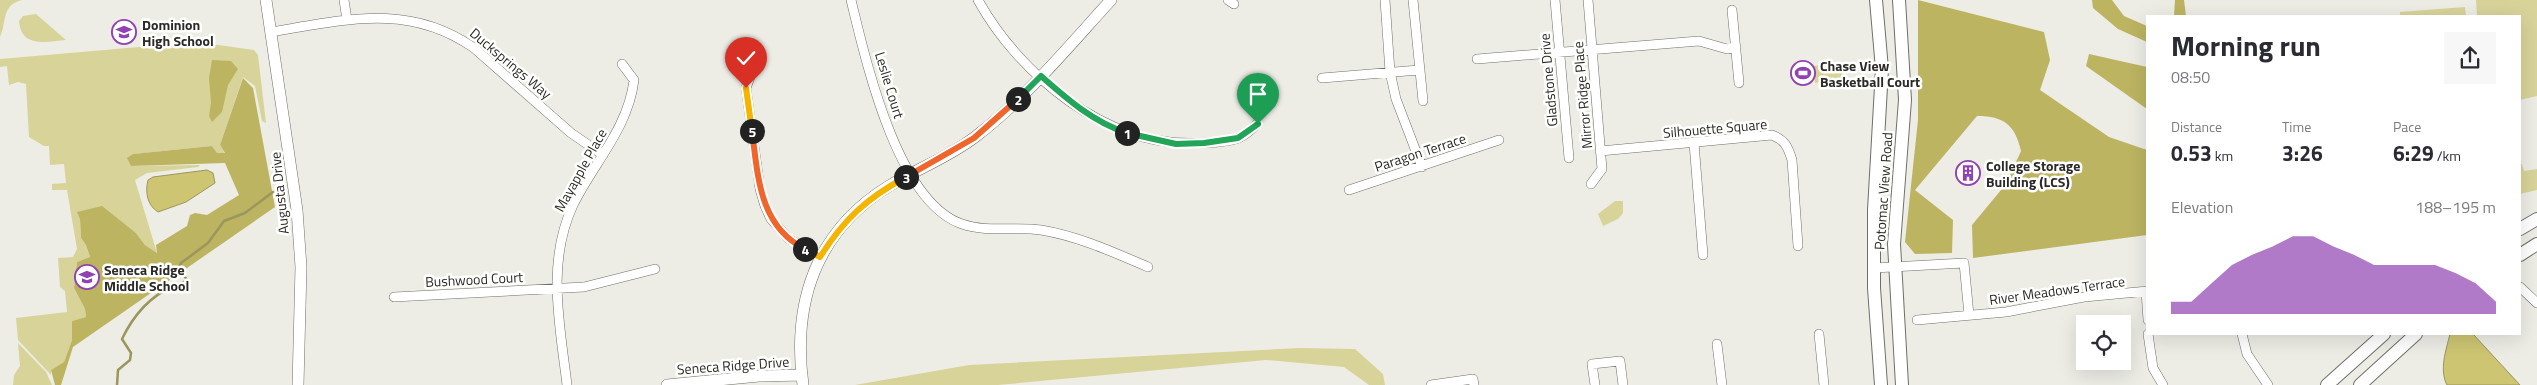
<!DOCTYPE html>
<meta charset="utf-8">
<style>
:root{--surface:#fff;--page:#f7f7f7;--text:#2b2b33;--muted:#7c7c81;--accent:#9042b3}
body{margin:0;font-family:"Titillium Web",sans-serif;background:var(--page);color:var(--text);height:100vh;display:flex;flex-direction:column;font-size:19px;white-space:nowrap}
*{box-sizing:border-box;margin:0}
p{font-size:16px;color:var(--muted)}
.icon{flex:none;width:28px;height:28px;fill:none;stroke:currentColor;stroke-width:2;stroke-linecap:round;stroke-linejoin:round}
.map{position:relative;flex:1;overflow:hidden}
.drawer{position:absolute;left:2146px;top:15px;width:375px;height:320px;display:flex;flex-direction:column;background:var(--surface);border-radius:0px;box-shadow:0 5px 20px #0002}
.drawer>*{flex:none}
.tools{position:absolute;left:2076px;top:315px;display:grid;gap:10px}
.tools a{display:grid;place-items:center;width:55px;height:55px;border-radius:0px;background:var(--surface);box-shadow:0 5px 20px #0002;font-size:25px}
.pin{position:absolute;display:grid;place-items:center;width:42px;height:42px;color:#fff;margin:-51px -21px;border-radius:50% 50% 50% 0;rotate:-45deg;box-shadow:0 0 5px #0007}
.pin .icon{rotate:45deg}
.km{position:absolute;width:25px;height:25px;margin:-12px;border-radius:50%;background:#222;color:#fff;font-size:14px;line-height:25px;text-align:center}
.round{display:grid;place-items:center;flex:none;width:52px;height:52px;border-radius:0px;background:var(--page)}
.overview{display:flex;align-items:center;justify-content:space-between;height:85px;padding:0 25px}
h1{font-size:28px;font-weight:700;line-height:38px}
.figures{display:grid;grid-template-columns:repeat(3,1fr);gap:8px;height:85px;padding:5px 25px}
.figures div{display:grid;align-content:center}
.figures b{font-size:21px;font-weight:700}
.figures small{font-size:14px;font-weight:400}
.figures p{font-size:14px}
.chart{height:140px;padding:10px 25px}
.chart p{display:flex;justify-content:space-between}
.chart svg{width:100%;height:90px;margin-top:5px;fill:var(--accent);opacity:.7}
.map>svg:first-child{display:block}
.green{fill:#d8d399}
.forest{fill:#bcb461}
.water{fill:#cdc572;stroke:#9c965c}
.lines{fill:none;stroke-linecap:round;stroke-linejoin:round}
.stream{stroke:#9c965c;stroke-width:2.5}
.minor-casing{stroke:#70706a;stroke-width:10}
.tertiary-casing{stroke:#70706a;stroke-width:12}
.secondary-casing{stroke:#70706a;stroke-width:14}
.minor{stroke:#fff;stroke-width:9}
.tertiary{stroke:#fff;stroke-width:11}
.secondary{stroke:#fff;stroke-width:12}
.split-1-casing{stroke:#fff;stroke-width:10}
.split-2-casing{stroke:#fff;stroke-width:10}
.split-3-casing{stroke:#fff;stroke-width:10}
.split-4-casing{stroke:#fff;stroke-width:10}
.split-5-casing{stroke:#fff;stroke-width:10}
.split-6-casing{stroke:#fff;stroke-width:10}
.split-1{stroke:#22a559;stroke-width:6}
.split-2{stroke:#22a559;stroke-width:6}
.split-3{stroke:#f0652b;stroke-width:6}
.split-4{stroke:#f5b400;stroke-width:6}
.split-5{stroke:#f0652b;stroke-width:6}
.split-6{stroke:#f5b400;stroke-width:6}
.labels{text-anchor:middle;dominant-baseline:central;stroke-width:5;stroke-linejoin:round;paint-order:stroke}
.poi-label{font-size:14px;font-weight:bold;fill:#2b2a28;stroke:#fffffe;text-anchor:start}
.street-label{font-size:14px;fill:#2b2a28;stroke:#fffffe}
</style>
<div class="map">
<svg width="2537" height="385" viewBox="0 0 2537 385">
<rect width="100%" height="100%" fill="#edede6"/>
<path class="green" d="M 0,0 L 22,0 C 1,5 7,22 0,37 Z
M 2476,0 L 2537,0 L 2537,96 L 2520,100 L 2520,16 L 2477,16 Z
M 2465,7 L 2466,16 L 2400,16 L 2400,12 Z
M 36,14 L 66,40 C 46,42 21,48 19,21 L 23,16 Z
M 197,42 L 254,50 L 258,55 L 266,123 L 262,121 L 255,86 L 243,77 L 220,145 L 225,154 L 217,153 L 212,146 L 134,154 L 128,158 L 131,166 L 200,165 L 198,167 L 147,173 L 135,180 L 157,253 L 145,245 L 136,233 L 102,207 L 80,219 L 81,238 L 86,245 L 90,257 L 77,262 L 74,288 L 85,309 L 86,317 L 72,321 L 72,340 L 64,362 L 51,370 L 51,375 L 18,340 L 16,318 L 67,312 L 65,291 L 60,287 L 58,258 L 73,257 L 77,249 L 67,190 L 52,190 L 52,184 L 66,183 L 64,164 L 50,165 L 49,146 L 44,146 L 29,137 L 26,84 L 18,82 L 9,85 L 7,66 L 0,67 L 0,59 Z
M 1811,63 L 1813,81 L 1795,83 L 1793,65 Z
M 1841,63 L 1843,80 L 1815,83 L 1813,66 Z
M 2520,164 L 2522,164 L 2524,171 L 2537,169 L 2537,190 L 2520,194 Z
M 1615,201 L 1623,201 L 1623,213 L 1618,219 L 1603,226 L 1598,214 Z
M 18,343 L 46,372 L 52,385 L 13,385 L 14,375 L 20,366 Z
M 1299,348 L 1355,349 L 1383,374 L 1385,385 L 1369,385 L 1344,367 L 1266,360 L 998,385 L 855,385 L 969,365 Z"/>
<path class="forest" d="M 1918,0 L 2044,32 L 2050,60 L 2040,90 L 2109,137 L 2147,150 L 2147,235 L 1973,258 L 1972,225 L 2006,184 L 2021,151 C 2015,125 2004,116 1977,116 L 1915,190 L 1953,220 L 1952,253 L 1915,254 L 1905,242 L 1918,120 Z
M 2092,0 L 2112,0 L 2124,16 L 2147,26 L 2147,42 L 2118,29 L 2093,8 Z
M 2175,0 L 2184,0 L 2186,16 L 2174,16 Z
M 2089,54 L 2147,67 L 2147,109 L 2086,66 Z
M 212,60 L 231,61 L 238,69 L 228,85 L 222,112 L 212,122 L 209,116 L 211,103 L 209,78 Z
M 243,78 L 253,88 L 275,207 L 73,347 L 61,385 L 55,385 L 51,370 L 64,362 L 72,340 L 72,321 L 86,317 L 85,309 L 74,288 L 77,262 L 90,257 L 86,245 L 81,238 L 80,219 L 77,212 L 102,206 L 136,233 L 145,245 L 157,253 L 156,245 L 187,226 L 190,215 L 195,213 L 207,215 L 239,195 L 225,163 L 131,166 L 127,158 L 133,154 L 212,146 L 217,153 L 225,153 L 220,145 Z"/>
<path class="water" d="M 207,170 L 213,173 L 215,183 L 186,202 L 158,212 C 147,205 145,192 148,180 L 153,177 Z
M 2450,334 L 2473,334 L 2520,385 L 2447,385 C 2439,370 2446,350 2450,334 Z"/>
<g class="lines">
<path class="stream" d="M 117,385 L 118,370 L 130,360 L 131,353 L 122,339 C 133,316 149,297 173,286 C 178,283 182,284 187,280 L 179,268 L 181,263 L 208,243 L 224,221 L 245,213 L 273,192"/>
<defs>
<path id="minor" d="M 344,0 L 347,20
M 851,0 C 866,61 897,202 962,224 C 988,233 1014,226 1041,230 C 1078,236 1113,252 1148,267
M 978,0 C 1019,74 1105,146 1194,143 C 1207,143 1227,143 1239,138 C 1246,135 1252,129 1257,124
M 1228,0 L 1234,4
M 1385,0 L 1390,72 L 1396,99 L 1422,167
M 1413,0 L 1423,101
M 1555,0 L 1569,158
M 1588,0 L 1602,169 L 1591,184
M 1732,10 L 1739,83
M 271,32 C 344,20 409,2 474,48 L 571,133 L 603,155
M 1477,59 L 1699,41 L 1727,49 L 1736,47
M 754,66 L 746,88 L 760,189 L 765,206 L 771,219 L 789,239 L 820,257
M 1322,78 L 1419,70
M 1694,143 L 1703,255
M 1600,151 L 1772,135 C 1785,140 1788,147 1792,160 L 1798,246
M 1349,190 L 1499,140
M 1874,268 L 1964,263 L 1969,315
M 2520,287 L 2537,303
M 2146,291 L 2148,320
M 394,297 L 584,287 L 655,269
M 1917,320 L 2006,312 L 2084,297 L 2148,291
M 1819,334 L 1824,385
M 2148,334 L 2153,368 L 2163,385
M 2242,334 L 2247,354 L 2268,385
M 1717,344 L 1722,385
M 567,385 C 560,325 546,263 573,205 C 594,162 628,129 634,80 L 622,64
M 1431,385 L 1473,379 L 1474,385
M 1595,385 L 1592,364 L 1620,361 L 1623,385"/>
<path id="tertiary" d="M 266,0 L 297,210 L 301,267 L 298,385
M 667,385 L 759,376 L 802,375
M 803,385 C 792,302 816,231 889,186 C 917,169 949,157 975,137 C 1026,98 1068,47 1111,0"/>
<path id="secondary" d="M 1876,0 L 1882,69 L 1874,210 L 1874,288 L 1881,385
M 1899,0 L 1905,100 L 1894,244 L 1902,385
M 2520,229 L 2537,219
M 2520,255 L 2537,244
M 2327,385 L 2384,334
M 2360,385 L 2416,334"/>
</defs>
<use href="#minor" class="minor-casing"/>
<use href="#tertiary" class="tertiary-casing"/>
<use href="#secondary" class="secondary-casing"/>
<use href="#minor" class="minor"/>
<use href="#tertiary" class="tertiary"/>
<use href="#secondary" class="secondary"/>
</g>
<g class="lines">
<defs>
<path id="split-1" d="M 1127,133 L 1176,144 L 1204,143 L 1238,138 L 1258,124"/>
<path id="split-2" d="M 1018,99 L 1041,76 C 1067,99 1093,122 1127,133"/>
<path id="split-3" d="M 906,177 L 974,138 L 1018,99"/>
<path id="split-4" d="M 805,249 L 820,257 C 844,219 867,198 906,177"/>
<path id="split-5" d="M 752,131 C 758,176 759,226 805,249"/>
<path id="split-6" d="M 746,88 L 752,131"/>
</defs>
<use href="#split-1" class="split-1-casing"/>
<use href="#split-2" class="split-2-casing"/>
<use href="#split-3" class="split-3-casing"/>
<use href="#split-4" class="split-4-casing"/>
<use href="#split-5" class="split-5-casing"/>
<use href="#split-6" class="split-6-casing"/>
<use href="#split-1" class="split-1"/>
<use href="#split-2" class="split-2"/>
<use href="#split-3" class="split-3"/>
<use href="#split-4" class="split-4"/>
<use href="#split-5" class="split-5"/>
<use href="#split-6" class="split-6"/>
</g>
<defs>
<symbol id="school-ring" viewBox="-11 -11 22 22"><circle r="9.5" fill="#fffffe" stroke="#9042b3" stroke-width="1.5"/><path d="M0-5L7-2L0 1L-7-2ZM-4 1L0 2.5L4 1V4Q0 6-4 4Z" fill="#9042b3"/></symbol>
<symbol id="stadium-ring" viewBox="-11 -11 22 22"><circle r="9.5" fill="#fffffe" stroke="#9042b3" stroke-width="1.5"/><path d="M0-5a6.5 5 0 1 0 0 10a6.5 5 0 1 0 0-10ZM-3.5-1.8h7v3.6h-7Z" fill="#9042b3"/></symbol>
<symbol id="building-ring" viewBox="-11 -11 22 22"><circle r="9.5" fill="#fffffe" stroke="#9042b3" stroke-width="1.5"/><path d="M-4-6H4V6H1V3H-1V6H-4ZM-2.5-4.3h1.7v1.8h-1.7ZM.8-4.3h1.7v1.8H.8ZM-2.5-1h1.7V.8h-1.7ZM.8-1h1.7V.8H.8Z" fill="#9042b3"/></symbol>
</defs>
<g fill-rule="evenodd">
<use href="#school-ring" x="110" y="18" width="28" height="28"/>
<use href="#stadium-ring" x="1789" y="59" width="28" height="28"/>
<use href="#building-ring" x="1954" y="159" width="28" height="28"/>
<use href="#school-ring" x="73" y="263" width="28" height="28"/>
</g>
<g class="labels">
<g class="poi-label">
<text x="142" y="24">Dominion<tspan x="142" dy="16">High School</tspan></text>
<text x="1820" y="65">Chase View<tspan x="1820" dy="16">Basketball Court</tspan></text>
<text x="1986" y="165">College Storage<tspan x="1986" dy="16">Building (LCS)</tspan></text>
<text x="104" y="269">Seneca Ridge<tspan x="104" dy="16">Middle School</tspan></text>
</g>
<g class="street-label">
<text transform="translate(511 63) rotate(40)">Ducksprings Way</text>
<text transform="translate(1548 80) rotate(-95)">Gladstone Drive</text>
<text transform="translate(890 85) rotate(73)">Leslie Court</text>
<text transform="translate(1582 95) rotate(-95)">Mirror Ridge Place</text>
<text transform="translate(1715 128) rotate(-5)">Silhouette Square</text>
<text transform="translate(1420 152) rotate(-18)">Paragon Terrace</text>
<text transform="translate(580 170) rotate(-61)">Mayapple Place</text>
<text transform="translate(1883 191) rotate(-86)">Potomac View Road</text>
<text transform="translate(279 193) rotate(-96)">Augusta Drive</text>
<text transform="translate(474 279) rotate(-3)">Bushwood Court</text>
<text transform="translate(2057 290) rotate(-8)">River Meadows Terrace</text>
<text transform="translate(733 365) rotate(-4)">Seneca Ridge Drive</text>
</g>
</g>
</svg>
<div class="tools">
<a><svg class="icon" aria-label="locate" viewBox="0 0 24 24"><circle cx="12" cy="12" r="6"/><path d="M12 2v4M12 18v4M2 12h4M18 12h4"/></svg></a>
</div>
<div class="pin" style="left:1258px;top:124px;background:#1e9e55"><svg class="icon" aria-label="arrive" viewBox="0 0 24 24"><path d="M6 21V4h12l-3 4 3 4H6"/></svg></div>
<div class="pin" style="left:746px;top:88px;background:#d93025"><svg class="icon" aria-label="check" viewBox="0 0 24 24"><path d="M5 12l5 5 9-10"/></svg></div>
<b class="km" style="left:1127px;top:133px">1</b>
<b class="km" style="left:1018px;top:99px">2</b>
<b class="km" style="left:906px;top:177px">3</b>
<b class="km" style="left:805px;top:249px">4</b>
<b class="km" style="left:752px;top:131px">5</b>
<section class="drawer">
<div class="overview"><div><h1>Morning run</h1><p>08:50</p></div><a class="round"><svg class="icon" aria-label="share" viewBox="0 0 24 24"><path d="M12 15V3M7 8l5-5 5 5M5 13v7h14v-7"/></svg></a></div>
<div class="figures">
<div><p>Distance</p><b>0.53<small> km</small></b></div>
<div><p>Time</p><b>3:26</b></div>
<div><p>Pace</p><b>6:29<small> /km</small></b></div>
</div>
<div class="chart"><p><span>Elevation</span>188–195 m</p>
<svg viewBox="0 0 160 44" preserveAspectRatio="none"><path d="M0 44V38L10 38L20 29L30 20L40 15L50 11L60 6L70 6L80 11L90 15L100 20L110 20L120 20L130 20L140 24L150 29L160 38V44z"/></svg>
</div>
</section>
</div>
